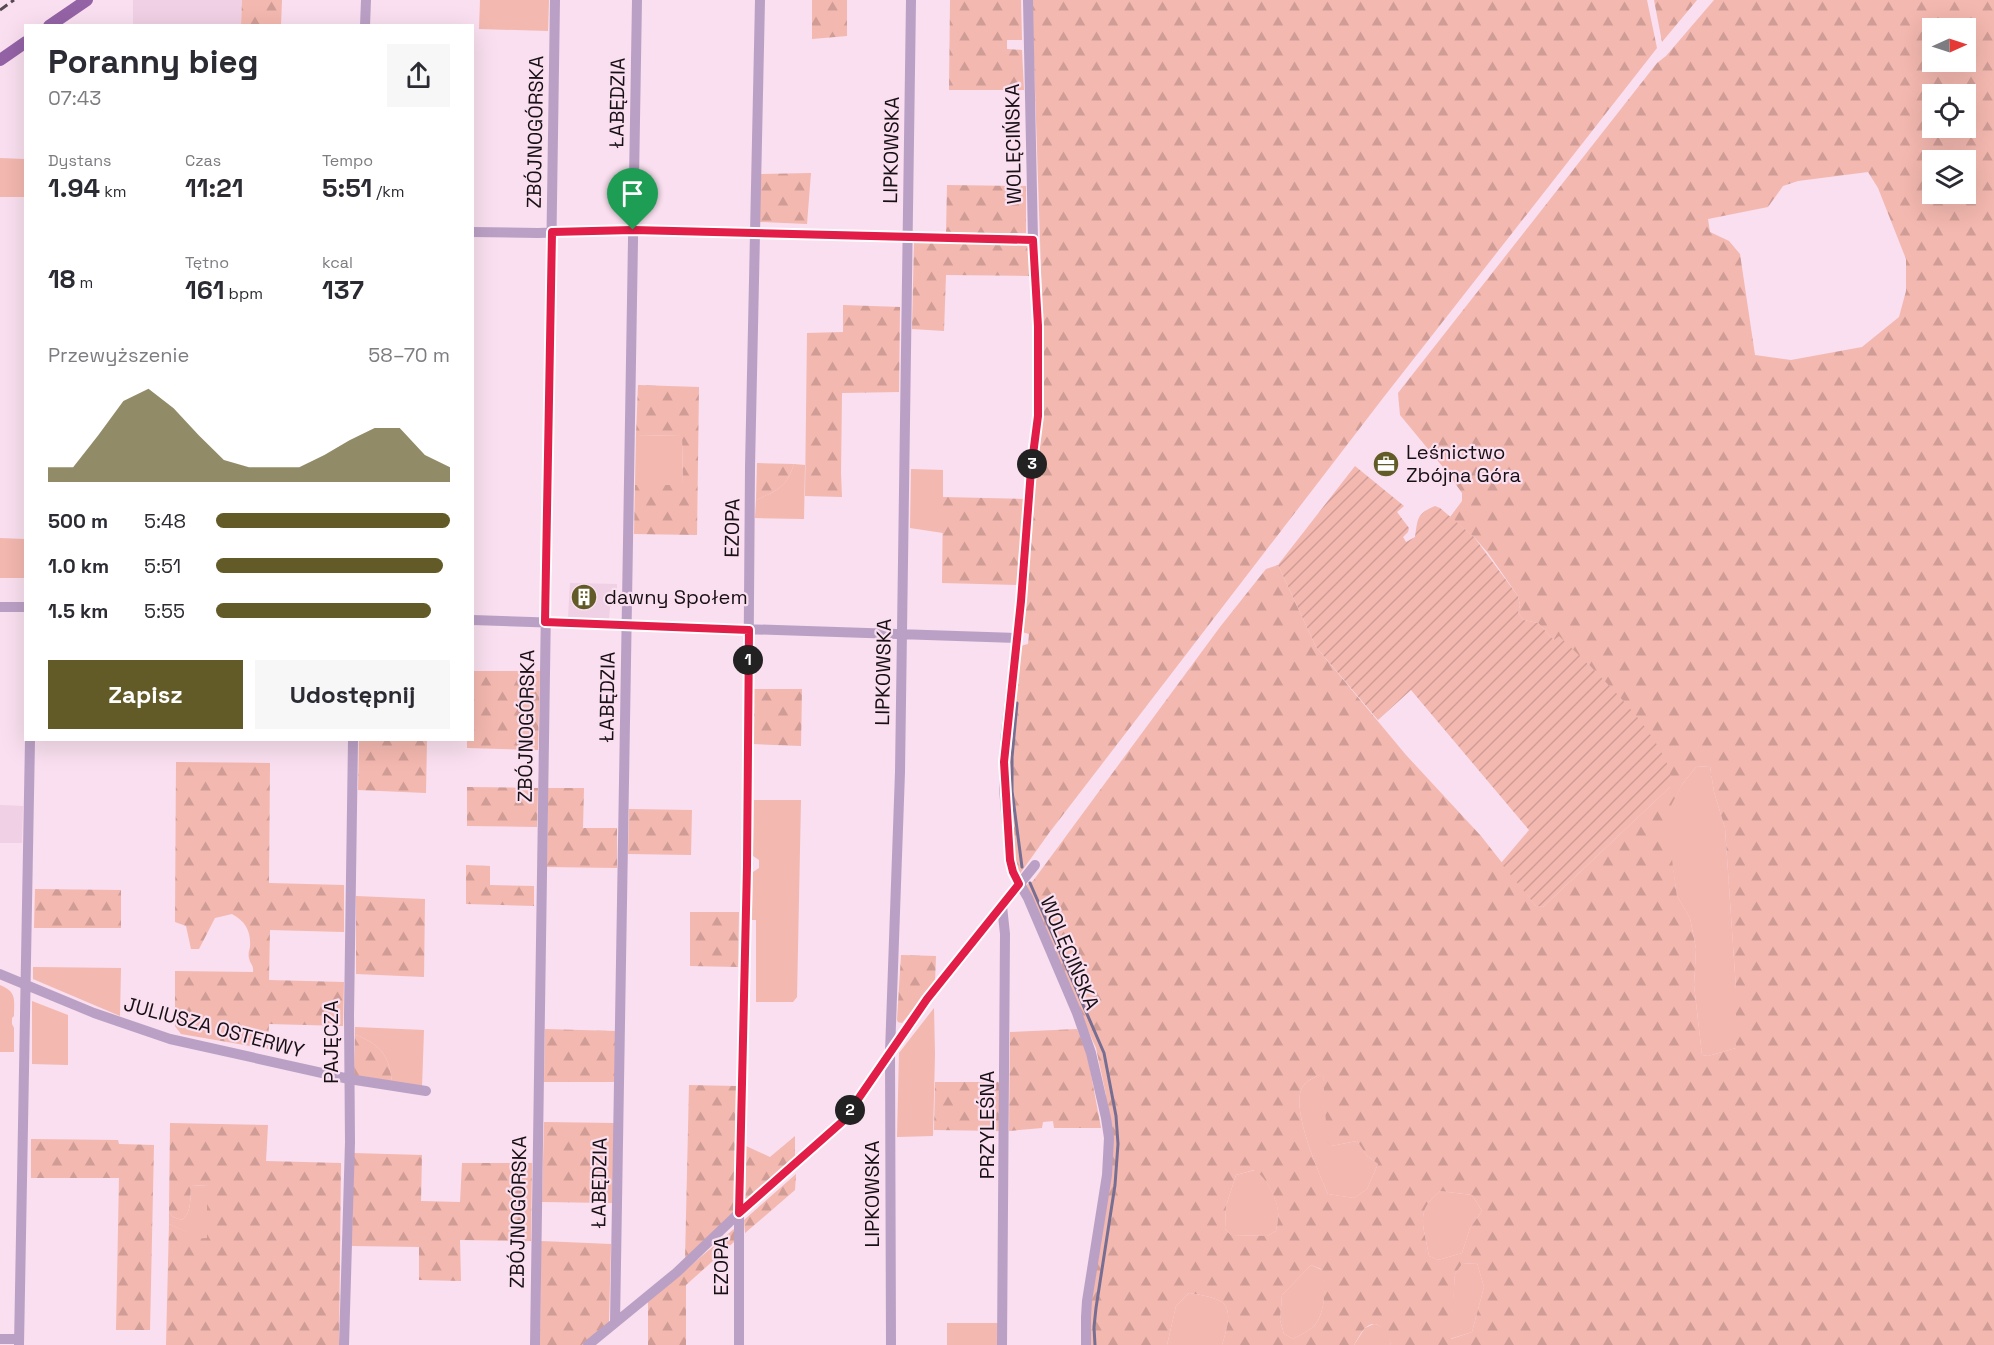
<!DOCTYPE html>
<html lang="pl">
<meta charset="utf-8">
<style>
:root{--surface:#fff;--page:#f7f7f7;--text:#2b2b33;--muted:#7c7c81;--accent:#635b27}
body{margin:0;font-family:"Space Grotesk",sans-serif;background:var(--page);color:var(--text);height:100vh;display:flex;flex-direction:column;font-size:22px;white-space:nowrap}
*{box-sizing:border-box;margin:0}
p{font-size:20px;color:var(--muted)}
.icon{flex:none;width:33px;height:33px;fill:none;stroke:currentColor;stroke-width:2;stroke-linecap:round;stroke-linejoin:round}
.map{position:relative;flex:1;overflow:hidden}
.details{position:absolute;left:24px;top:24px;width:450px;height:717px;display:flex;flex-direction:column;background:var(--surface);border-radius:0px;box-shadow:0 6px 24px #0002}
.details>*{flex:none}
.needle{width:39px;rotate:87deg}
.tools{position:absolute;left:1922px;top:18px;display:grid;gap:12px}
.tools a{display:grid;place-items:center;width:54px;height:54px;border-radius:0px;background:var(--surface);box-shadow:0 6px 24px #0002;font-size:30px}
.pin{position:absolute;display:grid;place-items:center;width:51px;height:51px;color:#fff;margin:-62px -26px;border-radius:50% 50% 50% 0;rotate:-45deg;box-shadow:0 0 6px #0007}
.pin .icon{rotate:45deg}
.km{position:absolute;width:30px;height:30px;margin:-15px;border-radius:50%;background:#222;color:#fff;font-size:16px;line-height:30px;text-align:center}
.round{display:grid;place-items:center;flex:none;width:63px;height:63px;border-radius:0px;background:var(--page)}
.overview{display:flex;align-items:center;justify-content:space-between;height:102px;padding:0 24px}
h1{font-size:33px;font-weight:800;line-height:45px}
.metrics{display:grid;grid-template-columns:repeat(3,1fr);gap:9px;height:102px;padding:6px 24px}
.metrics div{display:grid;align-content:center}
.metrics b{font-size:26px;font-weight:800}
.metrics small{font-size:16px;font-weight:400}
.metrics p{font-size:16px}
.chart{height:168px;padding:12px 24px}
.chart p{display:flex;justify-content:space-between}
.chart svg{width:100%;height:108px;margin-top:6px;fill:var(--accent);opacity:.7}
.action{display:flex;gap:12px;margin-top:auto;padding:12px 24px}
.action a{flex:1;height:69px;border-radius:0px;background:var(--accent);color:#fff;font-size:24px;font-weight:800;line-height:69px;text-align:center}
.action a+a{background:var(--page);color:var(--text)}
ul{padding:0 24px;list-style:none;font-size:20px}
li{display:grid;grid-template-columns:96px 72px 1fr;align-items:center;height:45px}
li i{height:15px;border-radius:8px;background:var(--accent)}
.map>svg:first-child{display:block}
.built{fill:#f0d0e4}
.grass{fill:#f3b8af}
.forest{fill:url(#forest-firs);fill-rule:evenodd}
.garden{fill:url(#garden-furrows)}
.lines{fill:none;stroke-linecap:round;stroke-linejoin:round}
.stream{stroke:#776e93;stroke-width:3}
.minor{stroke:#bba0c5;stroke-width:10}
.major{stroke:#9463a6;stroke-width:12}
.rail{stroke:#564951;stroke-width:3;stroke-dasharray:9 4.5;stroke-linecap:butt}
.route-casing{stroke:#fff;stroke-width:12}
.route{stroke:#e11d48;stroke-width:8}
.labels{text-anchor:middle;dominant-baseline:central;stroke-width:4.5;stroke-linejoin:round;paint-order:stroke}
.street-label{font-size:20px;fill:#170f14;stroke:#f9dfef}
.poi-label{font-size:20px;fill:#170f14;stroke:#f9dfef;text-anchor:start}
</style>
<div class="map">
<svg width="1994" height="1345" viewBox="0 0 1994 1345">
<defs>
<pattern id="forest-firs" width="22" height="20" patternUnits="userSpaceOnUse" patternTransform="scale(1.5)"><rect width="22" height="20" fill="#f3b8af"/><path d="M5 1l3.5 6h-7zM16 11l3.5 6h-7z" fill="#d09d96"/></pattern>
<pattern id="garden-furrows" width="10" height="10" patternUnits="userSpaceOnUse" patternTransform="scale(1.5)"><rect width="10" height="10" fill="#f3b8af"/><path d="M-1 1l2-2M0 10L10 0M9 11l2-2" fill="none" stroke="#d09d96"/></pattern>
</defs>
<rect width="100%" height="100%" fill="#f9dfef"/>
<path class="built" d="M 133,0 L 242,0 L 241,25 L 133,25 Z
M 570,583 L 617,584 L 617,601 L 610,607 L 609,619 L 568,618 Z
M 0,805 L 23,806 L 22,843 L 0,843 Z"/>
<path class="grass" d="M 480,0 L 549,0 L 548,31 L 479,29 Z
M 0,158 L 25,159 L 25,197 L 0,197 Z
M 636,435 L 682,436 L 683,485 L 635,485 Z
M 794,464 L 805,465 L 804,519 L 755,518 L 756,500 C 778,490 786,488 794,464 Z
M 911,469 L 943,470 L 943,533 L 910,528 Z
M 0,538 L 25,539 L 25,578 L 0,578 Z
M 1710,766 L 1714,792 L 1725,828 L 1736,989 L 1736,1048 L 1708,1056 L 1702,1055 L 1694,985 L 1696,949 L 1690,918 L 1677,896 L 1665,815 L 1683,783 L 1696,767 Z
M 754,800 L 801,800 L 797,997 L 793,1002 L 756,1002 L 756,920 L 752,920 L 753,872 L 759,868 L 759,860 L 753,856 Z
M 33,967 L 121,968 L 120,1016 L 33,979 Z
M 0,985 C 17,992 14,999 14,1016 L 12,1018 L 12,1024 L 14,1028 L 14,1052 L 0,1052 Z
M 32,1001 L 68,1015 L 68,1065 L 32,1064 Z
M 934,1008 L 935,1054 L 933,1136 L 897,1137 L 899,1053 Z
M 355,1027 L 424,1030 L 422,1087 L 392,1082 C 390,1064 386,1051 369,1041 C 364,1039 361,1036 355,1035 Z
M 1323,1073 L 1331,1146 L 1357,1141 L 1367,1156 L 1378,1164 L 1367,1189 L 1354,1198 L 1328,1194 C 1319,1173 1289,1106 1303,1086 C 1307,1080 1316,1077 1323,1073 Z
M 1255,1170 C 1265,1175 1277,1199 1278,1211 C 1279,1218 1277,1225 1276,1231 L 1267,1236 L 1231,1235 L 1225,1229 L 1226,1206 L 1236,1175 Z
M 208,1185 L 207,1239 L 188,1239 L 187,1232 L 169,1224 L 169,1212 L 173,1217 L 182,1220 C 192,1212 190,1198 191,1186 Z
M 1440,1191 L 1472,1195 L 1482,1211 L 1470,1228 L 1462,1253 L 1438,1260 L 1429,1256 C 1424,1226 1414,1212 1440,1191 Z
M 1477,1263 L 1484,1287 L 1472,1332 L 1450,1339 L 1455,1274 L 1462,1264 Z
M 1311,1265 L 1322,1270 C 1326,1286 1326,1312 1314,1326 C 1309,1331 1300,1335 1293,1339 L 1284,1334 L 1280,1320 L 1282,1295 Z
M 1189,1293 C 1229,1299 1235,1304 1222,1345 L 1167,1345 L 1176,1306 Z
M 947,1323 L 999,1323 L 999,1345 L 947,1345 Z
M 1374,1324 C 1384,1325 1389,1336 1391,1345 L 1354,1345 L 1365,1328 Z"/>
<path class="forest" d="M 242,0 L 282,0 L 281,25 L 241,25 Z
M 812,0 L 847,0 L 847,36 L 812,39 Z
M 950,0 L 1021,0 L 1022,40 L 1007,40 L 1007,49 L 1022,50 L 1024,90 L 949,90 Z
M 1032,0 L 1647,0 L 1657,48 L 1383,398 L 1049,833 L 1019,875 L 1013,861 L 1007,762 L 1020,646 L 1028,644 L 1029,634 L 1022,632 L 1043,329 Z
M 1654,0 L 1697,0 L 1662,42 Z
M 1714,0 L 1994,0 L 1994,1345 L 1391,1345 C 1388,1334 1378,1316 1365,1328 C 1361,1332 1357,1340 1354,1345 L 1222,1345 C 1235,1304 1229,1299 1189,1293 L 1176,1306 L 1167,1345 L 1089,1345 L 1088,1317 L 1106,1206 L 1106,1095 L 1096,1048 L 1024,886 L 1033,881 L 1220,627 L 1266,569 L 1278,565 L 1316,647 L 1406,755 L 1481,836 L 1536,906 L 1543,907 L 1670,787 L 1648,732 L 1624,703 L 1589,665 L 1554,640 L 1538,623 L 1524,620 L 1518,613 L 1520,605 L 1518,596 L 1488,553 L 1474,537 L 1450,517 L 1462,501 L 1462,493 L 1447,472 L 1400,415 L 1398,393 L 1657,63 L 1666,56 ZM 1932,28 L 1965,28 L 1965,62 L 1932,62 ZM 1932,94 L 1965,94 L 1965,128 L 1932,128 ZM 1932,160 L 1965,160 L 1965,194 L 1932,194 ZM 1868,172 L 1878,188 L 1906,259 L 1906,291 L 1899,317 L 1862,347 L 1791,360 L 1755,355 L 1740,254 L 1729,241 L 1710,232 L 1708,219 L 1768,207 L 1783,186 L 1798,181 ZM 1710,766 L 1714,792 L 1725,828 L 1736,989 L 1736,1048 L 1708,1056 L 1702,1055 L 1694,985 L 1696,949 L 1690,918 L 1677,896 L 1666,815 L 1683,783 L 1696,767 ZM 1323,1074 L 1327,1141 L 1331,1146 L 1357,1141 L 1367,1156 L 1378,1164 L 1367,1189 L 1354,1198 L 1328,1194 C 1319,1173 1289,1106 1303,1086 C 1307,1080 1317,1076 1323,1074 ZM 1254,1170 C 1265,1175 1277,1199 1278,1212 C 1279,1218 1277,1225 1276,1231 L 1267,1236 L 1231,1235 L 1225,1229 L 1226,1206 L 1236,1175 ZM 1440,1191 L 1472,1195 L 1482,1211 L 1470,1228 L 1462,1253 L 1438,1260 L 1429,1256 C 1424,1226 1414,1212 1440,1191 ZM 1477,1263 L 1484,1287 L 1472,1332 L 1451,1339 L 1455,1274 L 1462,1264 ZM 1311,1265 L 1321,1269 C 1326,1286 1326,1312 1314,1326 C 1309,1331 1300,1335 1293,1339 L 1284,1334 L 1280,1320 L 1282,1295 Z
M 811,173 L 807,224 L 760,222 L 760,174 Z
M 947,185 L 1026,186 L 1026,233 L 946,233 Z
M 914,242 L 1029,245 L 1029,276 L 946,275 L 944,331 L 912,329 Z
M 843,305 L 900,307 L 899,392 L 842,393 L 841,473 L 842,497 L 805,496 L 807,333 L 843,332 Z
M 638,385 L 699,387 L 697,535 L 634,534 L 635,485 L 683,485 L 682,436 L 636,435 Z
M 757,463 L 794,464 C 786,488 778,490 756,500 Z
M 943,497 L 1026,499 L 1019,585 L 942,583 Z
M 473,671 L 540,671 L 538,750 L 467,748 L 467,740 L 472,740 Z
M 753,689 L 802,689 L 801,746 L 753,744 Z
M 359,740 L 427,740 L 426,793 L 358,790 Z
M 176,762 L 270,763 L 269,883 L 344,885 L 344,932 L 270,930 L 269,980 L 344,982 L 343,1026 L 269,1024 L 268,1049 L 181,1034 L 175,1026 L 175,971 L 253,972 C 254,965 250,964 249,958 C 248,954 249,951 250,947 C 251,931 246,922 232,914 L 215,918 L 199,949 L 191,949 L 186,926 L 175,922 Z
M 467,787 L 538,788 L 537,827 L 467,826 Z
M 548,788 L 584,788 L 583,828 L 617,828 L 617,868 L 547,867 Z
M 629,809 L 692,810 L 691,855 L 628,854 Z
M 466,865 L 490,866 L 490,885 L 534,886 L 534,906 L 466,904 Z
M 35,889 L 121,890 L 121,928 L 34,928 Z
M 356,896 L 425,899 L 424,977 L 356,974 Z
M 690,912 L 739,912 L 738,967 L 690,966 Z
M 901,955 L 936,956 L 935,982 L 902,1023 L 898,1022 L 897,1020 Z
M 545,1029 L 616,1031 L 615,1082 L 544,1082 Z
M 1077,1029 L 1087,1053 L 1101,1128 L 1054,1128 L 1053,1121 L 1043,1122 L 1042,1128 L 1009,1131 L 1010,1032 Z
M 355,1035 C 361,1036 364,1039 369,1041 C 386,1051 390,1064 392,1082 L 354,1077 Z
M 935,1082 L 1001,1082 L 1000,1131 L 934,1130 Z
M 689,1085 L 736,1086 L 734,1212 L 685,1260 Z
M 544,1122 L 614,1123 L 613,1203 L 542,1202 Z
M 170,1123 L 268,1125 L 266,1161 L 341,1163 L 339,1345 L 166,1345 L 169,1224 L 188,1232 L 188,1239 L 207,1238 L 207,1185 L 191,1186 C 190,1198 192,1212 182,1220 L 173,1217 L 169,1212 Z
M 795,1136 L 795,1157 L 745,1202 L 746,1146 L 770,1157 Z
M 31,1139 L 118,1140 L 119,1144 L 154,1145 L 150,1330 L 116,1330 L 119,1178 L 31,1178 Z
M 353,1153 L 422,1155 L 421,1201 L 460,1202 L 462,1163 L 532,1163 L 531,1241 L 460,1240 L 461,1281 L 419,1280 L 419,1247 L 352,1246 Z
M 796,1174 L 795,1190 L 745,1233 L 744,1220 Z
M 734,1229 L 734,1242 L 686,1285 L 686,1345 L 648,1345 L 648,1301 Z
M 541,1241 L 611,1244 L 609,1322 L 582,1345 L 540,1345 Z"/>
<path class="garden" d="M 1355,466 L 1404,506 L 1397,512 L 1409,528 L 1408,532 L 1403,537 L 1406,542 L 1415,537 C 1418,519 1416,514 1435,506 L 1440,508 L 1474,537 L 1518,596 L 1520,605 L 1518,613 L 1524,620 L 1538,623 L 1554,640 L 1559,636 C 1592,668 1654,725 1669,769 C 1671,774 1670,781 1670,787 L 1543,907 L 1536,906 L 1501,863 L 1529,830 L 1411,690 L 1378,720 L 1316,647 L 1278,565 Z"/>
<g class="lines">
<path class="stream" d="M 1017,703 L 1012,757 L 1012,791 L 1022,867
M 1030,883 L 1104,1053 L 1116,1116 L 1118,1144 L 1115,1185 L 1096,1308 L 1094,1327 L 1095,1345"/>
<path class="minor" d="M 1028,0 L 1033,240 L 1038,326 L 1038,416 L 1031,470 L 1021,601 L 1005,741 L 1004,788 L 1010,860 L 1013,872 L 1028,898 L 1077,1013 L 1091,1053 L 1106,1118 L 1109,1138 L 1107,1175 L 1087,1301 L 1086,1317 L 1086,1345
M 365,26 L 366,0
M 472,232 L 538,233 L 633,230 L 1033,240
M 0,607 L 26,607
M 472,620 L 1017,638
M 1002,906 L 1005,934 L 1002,1345
M 0,974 L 94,1013 L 170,1039 L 349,1079 L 426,1091
M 615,1323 L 637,0
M 0,1339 L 19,1339
M 19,1345 L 30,740
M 344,1345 L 350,1142 L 349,1015 L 353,740
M 535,1345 L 555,0
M 588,1345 L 676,1273 L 739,1213 L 843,1121 L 927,999 L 1035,865
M 739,1345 L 739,1213 L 747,866 L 750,467 L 760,0
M 891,1345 L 890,1052 L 900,772 L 911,0"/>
<path class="major" d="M 49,26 L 87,0
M 0,60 L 26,42"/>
<path class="rail" d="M 0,10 L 14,0"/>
</g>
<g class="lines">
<defs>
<path id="route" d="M 633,230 L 1033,240 L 1038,326 L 1038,416 L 1031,470 L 1021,601 L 1004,762 L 1010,860 L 1013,872 L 1019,884 L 927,999 L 843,1121 L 739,1213 L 747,866 L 749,630 L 545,622 L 552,232 Z"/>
</defs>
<use href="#route" class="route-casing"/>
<use href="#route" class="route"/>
</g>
<defs>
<symbol id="office-disc" viewBox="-11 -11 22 22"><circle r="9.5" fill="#635b27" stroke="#f9dfef"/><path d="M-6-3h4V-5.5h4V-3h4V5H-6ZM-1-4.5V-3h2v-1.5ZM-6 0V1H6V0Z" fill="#fff"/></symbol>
<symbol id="building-disc" viewBox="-11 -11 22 22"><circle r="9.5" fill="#635b27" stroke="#f9dfef"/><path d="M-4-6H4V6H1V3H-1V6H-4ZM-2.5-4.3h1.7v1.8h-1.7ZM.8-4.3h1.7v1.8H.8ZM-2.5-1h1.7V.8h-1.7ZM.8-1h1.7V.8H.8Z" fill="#fff"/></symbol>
</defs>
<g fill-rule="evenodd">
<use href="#office-disc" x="1371" y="449" width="30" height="30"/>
<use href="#building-disc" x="569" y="582" width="30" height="30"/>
</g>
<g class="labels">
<g class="street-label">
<text transform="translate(617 103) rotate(-89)">ŁABĘDZIA</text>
<text transform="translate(535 132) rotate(-89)">ZBÓJNOGÓRSKA</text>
<text transform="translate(1013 144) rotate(-91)">WOLĘCIŃSKA</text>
<text transform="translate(891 150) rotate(-89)">LIPKOWSKA</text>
<text transform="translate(732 528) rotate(-89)">EZOPA</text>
<text transform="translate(883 672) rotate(-89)">LIPKOWSKA</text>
<text transform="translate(607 697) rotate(-89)">ŁABĘDZIA</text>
<text transform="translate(526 726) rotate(-89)">ZBÓJNOGÓRSKA</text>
<text transform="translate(1070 953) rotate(67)">WOLĘCIŃSKA</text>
<text transform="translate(214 1027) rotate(15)">JULIUSZA OSTERWY</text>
<text transform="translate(331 1042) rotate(-90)">PAJĘCZA</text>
<text transform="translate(987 1125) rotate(-90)">PRZYLEŚNA</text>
<text transform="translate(599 1183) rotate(-89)">ŁABĘDZIA</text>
<text transform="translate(872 1194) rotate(-90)">LIPKOWSKA</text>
<text transform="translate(518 1212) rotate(-89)">ZBÓJNOGÓRSKA</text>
<text transform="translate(721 1266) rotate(-90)">EZOPA</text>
</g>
<g class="poi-label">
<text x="1406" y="452">Leśnictwo<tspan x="1406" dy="23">Zbójna Góra</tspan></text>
<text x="604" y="597">dawny Społem</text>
</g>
</g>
</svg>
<div class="tools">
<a><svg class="needle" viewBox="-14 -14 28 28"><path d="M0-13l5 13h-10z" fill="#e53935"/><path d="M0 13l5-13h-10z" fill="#7c7c81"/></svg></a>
<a><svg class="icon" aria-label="locate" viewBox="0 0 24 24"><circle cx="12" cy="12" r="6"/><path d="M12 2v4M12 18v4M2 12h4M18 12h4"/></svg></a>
<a><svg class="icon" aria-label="layers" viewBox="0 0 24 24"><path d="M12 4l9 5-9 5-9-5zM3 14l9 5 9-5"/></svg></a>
</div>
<div class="pin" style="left:633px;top:230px;background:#1e9e55"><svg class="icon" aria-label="arrive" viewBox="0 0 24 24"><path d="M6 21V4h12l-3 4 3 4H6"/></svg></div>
<b class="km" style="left:748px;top:660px">1</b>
<b class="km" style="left:850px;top:1110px">2</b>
<b class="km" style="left:1032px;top:464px">3</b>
<section class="details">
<div class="overview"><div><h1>Poranny bieg</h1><p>07:43</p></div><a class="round"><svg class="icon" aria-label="share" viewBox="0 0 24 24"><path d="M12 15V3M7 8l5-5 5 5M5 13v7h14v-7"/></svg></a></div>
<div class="metrics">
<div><p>Dystans</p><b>1.94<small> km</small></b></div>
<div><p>Czas</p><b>11:21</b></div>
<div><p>Tempo</p><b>5:51<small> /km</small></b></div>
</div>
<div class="metrics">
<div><b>18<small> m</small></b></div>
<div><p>Tętno</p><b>161<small> bpm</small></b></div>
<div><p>kcal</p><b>137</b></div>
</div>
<div class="chart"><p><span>Przewyższenie</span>58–70 m</p>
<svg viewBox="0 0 160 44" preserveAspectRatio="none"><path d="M0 44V38L10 38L20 25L30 11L40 6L50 14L60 25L70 35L80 38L90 38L100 38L110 33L120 27L130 22L140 22L150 33L160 38V44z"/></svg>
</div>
<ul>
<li><b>500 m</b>5:48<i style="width:100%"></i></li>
<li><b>1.0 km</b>5:51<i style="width:97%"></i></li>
<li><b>1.5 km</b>5:55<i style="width:92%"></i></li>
</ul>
<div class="action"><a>Zapisz</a><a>Udostępnij</a></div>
</section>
</div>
